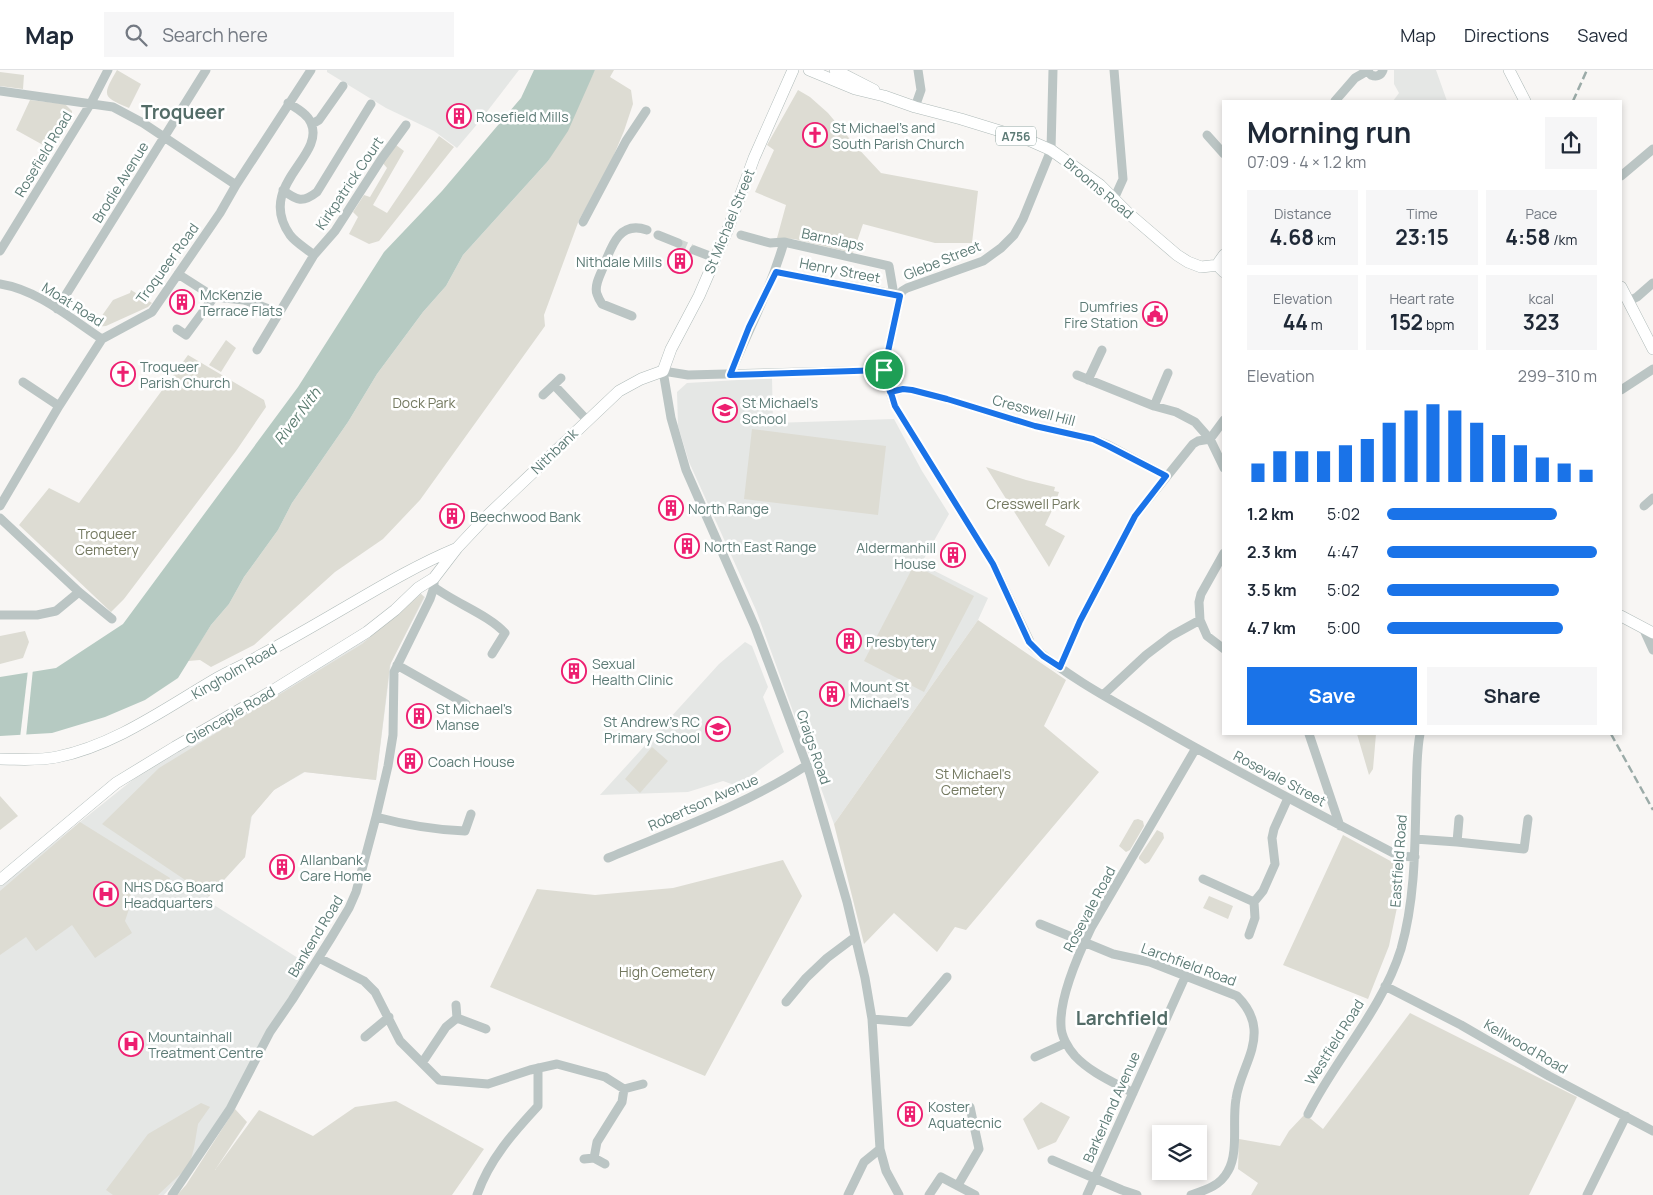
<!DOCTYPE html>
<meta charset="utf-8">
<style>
:root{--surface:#fff;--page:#f6f6f7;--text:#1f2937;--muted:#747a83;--line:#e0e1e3;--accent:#1a73e8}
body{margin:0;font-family:Manrope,sans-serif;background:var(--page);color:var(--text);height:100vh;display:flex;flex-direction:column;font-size:19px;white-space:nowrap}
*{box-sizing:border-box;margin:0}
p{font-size:16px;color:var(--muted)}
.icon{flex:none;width:28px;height:28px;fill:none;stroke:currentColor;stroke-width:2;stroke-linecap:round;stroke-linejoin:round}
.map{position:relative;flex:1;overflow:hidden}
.sheet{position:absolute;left:1222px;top:30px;width:400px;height:635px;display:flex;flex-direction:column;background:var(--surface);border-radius:0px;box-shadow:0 2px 8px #0003}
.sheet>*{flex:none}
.tools{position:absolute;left:1152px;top:1055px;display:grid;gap:10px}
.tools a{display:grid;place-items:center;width:55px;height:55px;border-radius:0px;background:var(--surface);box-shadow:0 2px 8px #0003;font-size:25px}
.pin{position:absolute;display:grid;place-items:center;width:42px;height:42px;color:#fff;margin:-21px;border:2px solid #fff;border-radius:50%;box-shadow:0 1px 5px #0007}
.round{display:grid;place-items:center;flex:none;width:52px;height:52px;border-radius:0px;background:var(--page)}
.overview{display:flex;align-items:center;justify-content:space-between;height:85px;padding:0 25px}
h1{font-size:28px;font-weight:700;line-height:38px}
.stats{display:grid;grid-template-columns:repeat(3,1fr);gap:8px;height:85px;padding:5px 25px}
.stats div{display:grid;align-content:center;border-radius:0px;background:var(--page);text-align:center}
.stats b{font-size:21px;font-weight:700}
.stats small{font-size:14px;font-weight:400}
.stats p{font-size:14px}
.chart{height:140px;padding:10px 25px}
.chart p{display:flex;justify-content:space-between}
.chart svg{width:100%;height:90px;margin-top:5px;stroke:var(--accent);stroke-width:6}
.action{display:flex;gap:10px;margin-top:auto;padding:10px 25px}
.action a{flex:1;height:58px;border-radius:0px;background:var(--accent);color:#fff;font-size:20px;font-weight:700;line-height:58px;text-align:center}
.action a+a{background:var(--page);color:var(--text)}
ul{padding:0 25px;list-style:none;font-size:16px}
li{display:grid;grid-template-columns:80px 60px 1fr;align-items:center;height:38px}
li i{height:12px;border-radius:6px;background:var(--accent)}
header{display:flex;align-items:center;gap:30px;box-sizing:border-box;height:70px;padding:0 25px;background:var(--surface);border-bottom:1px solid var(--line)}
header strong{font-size:24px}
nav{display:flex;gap:28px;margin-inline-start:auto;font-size:18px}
.search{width:350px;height:45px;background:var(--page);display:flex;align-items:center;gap:12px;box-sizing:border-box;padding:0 18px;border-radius:0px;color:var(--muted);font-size:19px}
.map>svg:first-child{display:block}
.built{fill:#e5e7e5}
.green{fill:#dddcd3}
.water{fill:#b6cac2}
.pier{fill:#f8f6f4}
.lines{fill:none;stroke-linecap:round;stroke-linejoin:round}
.minor-tunnel{stroke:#d1d7d4;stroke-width:9;stroke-dasharray:9 4.5;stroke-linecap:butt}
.major-casing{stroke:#afbab8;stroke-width:12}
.minor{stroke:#bbc5c4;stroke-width:9}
.major{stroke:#fff;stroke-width:11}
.rail{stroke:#9baba8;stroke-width:2.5;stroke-dasharray:8 4;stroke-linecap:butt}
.route-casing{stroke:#fff;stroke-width:10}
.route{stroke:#1a73e8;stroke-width:6}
.labels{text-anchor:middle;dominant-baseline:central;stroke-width:5;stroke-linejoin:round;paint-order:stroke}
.shield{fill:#fff;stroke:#8ea39f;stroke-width:1}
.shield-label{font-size:12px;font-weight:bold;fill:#5d7b76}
.poi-label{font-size:14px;fill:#5d7b76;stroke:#fff;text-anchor:start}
.street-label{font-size:14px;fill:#5d7b76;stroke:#fff}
.park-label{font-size:14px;fill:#747960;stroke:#fff}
.water-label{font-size:15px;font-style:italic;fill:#5b7c70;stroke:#fff}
.district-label{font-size:19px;font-weight:bold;fill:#536c67;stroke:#fff}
</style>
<header>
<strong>Map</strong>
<div class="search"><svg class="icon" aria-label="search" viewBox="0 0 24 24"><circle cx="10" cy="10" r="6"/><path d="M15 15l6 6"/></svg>Search here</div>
<nav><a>Map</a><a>Directions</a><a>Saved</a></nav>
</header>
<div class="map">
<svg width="1653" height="1125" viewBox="0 0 1653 1125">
<rect width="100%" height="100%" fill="#f8f6f4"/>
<path class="built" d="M 327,0 L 519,0 L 479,52 L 457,78 L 434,61 L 386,38 L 327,2 Z
M 1394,0 L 1436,0 L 1447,31 L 1393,31 L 1399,23 L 1394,14 Z
M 772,308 L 773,353 L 894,349 L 922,401 L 949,444 L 921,494 L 988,528 L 978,550 L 834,754 L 756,540 L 689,392 L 678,356 L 677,322 L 687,313 Z
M 416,520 L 425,527 L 391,592 L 376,710 L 305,702 L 274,720 L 252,745 L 245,787 L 206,830 L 309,895 L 216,1055 L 177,1110 L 164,1125 L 0,1125 L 0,816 L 145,700 L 282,617 Z
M 745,572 L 752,576 L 768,617 L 763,627 L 784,682 L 737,716 L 723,711 L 688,722 L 600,725 L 719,594 Z"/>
<path class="green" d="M 117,0 L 141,14 L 129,38 C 102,27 102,26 117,0 Z
M 595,0 L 614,0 L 610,7 L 631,20 L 633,34 L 624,61 L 608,99 L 579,150 L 544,245 L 545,256 L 420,430 L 383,469 L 335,502 L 254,575 L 211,597 L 200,590 L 188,591 L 211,555 L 229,534 L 244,507 L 278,460 L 292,433 L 348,352 L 377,304 L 423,242 L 446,216 L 463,185 L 548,91 Z
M 0,2 L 24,5 L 23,19 L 0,16 Z
M 798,20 L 810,27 L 828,43 L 854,74 L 881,103 L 978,121 L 972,173 L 935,173 L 863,154 L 853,183 L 794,169 L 777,168 L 786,135 L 755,122 L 774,80 L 767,75 Z
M 30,30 L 65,34 L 72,41 L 72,50 L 52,80 L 16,60 Z
M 439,66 L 454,77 L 379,171 L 369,174 L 349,164 L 358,147 L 353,142 L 364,125 L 370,127 L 387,98 L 382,92 L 396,75 L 404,81 L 373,135 L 387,143 Z
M 131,220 L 152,233 L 148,237 L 106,256 L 94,257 L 113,230 L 130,223 Z
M 226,270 L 236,278 L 221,302 L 209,295 Z
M 188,285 L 264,330 L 266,337 L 236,381 L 124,529 L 111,542 L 19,455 L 49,418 L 79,433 Z
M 752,359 L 886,376 L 878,445 L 744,429 Z
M 986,397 L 1026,410 L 1055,417 L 1054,421 L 1059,422 L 1057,428 L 1058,428 L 1045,455 L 1065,466 L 1049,497 Z
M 914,495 L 974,526 L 924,622 L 864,591 Z
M 421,524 L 424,527 L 390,595 L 376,710 L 304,702 L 274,720 L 251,747 L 245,787 L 209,826 L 102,754 L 159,698 L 362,574 Z
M 978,550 L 1066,610 L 1044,656 L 1099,702 L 966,860 L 955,857 L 937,882 L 894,843 L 864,874 L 834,754 Z
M 25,561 L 29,572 L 23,588 L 0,594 L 0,566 Z
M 1357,664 L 1376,664 L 1373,699 L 1369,705 Z
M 652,677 L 668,691 L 640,723 L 625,709 Z
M 0,726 L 18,746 L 0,760 Z
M 1138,749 L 1143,751 L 1144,756 L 1130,780 L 1126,782 L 1119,776 L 1134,750 Z
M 80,752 L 170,808 L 166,818 L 136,818 L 130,823 L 132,830 L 125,851 L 132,863 L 95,888 L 72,855 L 36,881 L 26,867 L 0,885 L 0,821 Z
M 1157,760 L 1163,763 L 1164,768 L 1149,792 L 1145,794 L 1139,789 L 1139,787 Z
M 1343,765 L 1405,799 L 1389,876 L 1368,929 L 1283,895 Z
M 783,790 L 802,826 L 705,1006 L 490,917 L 537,819 L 595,825 L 673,818 Z
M 1209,826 L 1233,836 L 1228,849 L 1203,838 Z
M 1410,943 L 1577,1027 L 1529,1125 L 1251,1125 L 1258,1113 L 1238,1099 L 1239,1069 L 1280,1076 L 1289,1061 L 1305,1044 L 1323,1059 Z
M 396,1031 L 484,1079 L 452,1125 L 177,1125 L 186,1115 L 235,1039 L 247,1052 L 215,1100 L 259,1040 L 313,1066 L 355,1037 Z
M 1041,1032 L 1070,1047 L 1056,1072 L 1038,1080 L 1023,1049 Z
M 201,1033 L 210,1037 L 198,1054 L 194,1078 L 189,1096 L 158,1125 L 113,1125 L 106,1120 L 148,1064 Z"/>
<path class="water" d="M 534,0 L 595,0 L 568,61 L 548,91 L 463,185 L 446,216 L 423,242 L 377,304 L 348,352 L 292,433 L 278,460 L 244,507 L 229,534 L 211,555 L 178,608 L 145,630 L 105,647 L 52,663 L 0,666 L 0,607 L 56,598 L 123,554 L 298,317 L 384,182 L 442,121 L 521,28 Z"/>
<path class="pier" d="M 33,599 L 26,667 L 20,668 L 28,600 Z"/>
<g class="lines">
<path class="minor-tunnel" d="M 678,173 L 694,180"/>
<defs>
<path id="major" d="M 809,0 L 855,19 L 884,26 L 915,37 L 961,49 L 1026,69 L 1051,80 L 1100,115 L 1128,143 L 1177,185 L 1188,192 L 1201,197 L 1219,195
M 835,0 L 874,20
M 1509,0 L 1525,31
M 1224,185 L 1219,192 L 1220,198 L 1224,202
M 1621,217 L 1653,279
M 1621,546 L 1653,563
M 0,689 C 19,689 38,691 57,687 C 116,675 167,637 219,607 C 232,600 246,594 259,586 C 284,573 308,559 332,545 C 372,522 412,497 455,479
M 0,810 L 116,713 L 175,677 L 272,621 L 367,562 L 395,540 L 418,518 L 434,508 L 457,478 L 488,445 L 619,321 L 641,309 L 663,301 L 671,279 L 699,226 L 728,159 L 754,88 L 793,0"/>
</defs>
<use href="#major" class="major-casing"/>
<path class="minor" d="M 1053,0 L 1051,80 L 1023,149 L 1014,165 L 1001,178 L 983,191 L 907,218 L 902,221 L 900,226 L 884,300 L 890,322 L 895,336 L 993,494 L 1032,576 C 1069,608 1115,632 1157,656 C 1237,702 1318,744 1399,786 L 1415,787
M 1114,0 L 1123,109 L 1114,129
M 1367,0 L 1371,5 C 1376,7 1381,6 1383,0
M 0,21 L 113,37 L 143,53 L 236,115
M 1335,31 L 1355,8 L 1367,1
M 288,33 C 296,38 308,44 311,53 C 326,87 255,115 290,165 C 296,173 307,179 314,185
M 915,37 L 921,20 L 918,0
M 312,54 L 319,50 L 343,16
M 1207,65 L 1224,84
M 1621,106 L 1653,79
M 283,120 C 297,131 303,133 317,122 L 371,34
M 583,152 L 626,71 L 646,41
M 658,165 L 678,173
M 741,165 L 770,173 L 784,172 L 889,196 L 894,225
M 694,180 L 715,188
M 0,181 L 91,33 L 108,0
M 776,202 L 898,225
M 0,214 C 38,220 70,248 102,269
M 214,227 L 244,230 L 280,243
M 1629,231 L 1637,227 L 1653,213
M 57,239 L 206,0
M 632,246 L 602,234 C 600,231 598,227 597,224 C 594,216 600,205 603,198 C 611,177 619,150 647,160
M 177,259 L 186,265 L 214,227 L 178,204
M 257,280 L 314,185 L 335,161 L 382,88 L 406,55
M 884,300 L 688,305 L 663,301 L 671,348 L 686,400 L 755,557 L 810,704 L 847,832 L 865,908 L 872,949 L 880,1079 L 886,1101 L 899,1125
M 730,305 C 748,261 771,218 784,172
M 1077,305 L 1154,336 L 1176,342 L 1195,352 L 1210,369 L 1224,398
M 1088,310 L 1102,280
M 23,312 L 59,336
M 554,315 L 587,350
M 1621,320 L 1653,299
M 890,322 L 903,319 L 912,320 L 947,329 L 1035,356 L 1093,369 L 1108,375 L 1166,406
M 543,325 L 561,308
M 1154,336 L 1168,303
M 0,436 L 59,336 L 102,269 L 152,242 L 220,143 L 236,115 L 311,0
M 1644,436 L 1653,428
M 0,448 L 79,522 L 112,549
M 434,517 C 455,533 489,545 505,563 L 492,584
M 0,545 L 37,545 L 56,541 L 79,522
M 1200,550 L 1207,566 L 1224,579
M 1643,558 L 1653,580
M 397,595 L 466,634
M 1060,597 L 1080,551 L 1135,446 L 1193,374 L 1198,371 L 1210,369 L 1224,350
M 1103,625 L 1146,585 L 1171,566 L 1200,550 L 1199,532 L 1201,524 L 1224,483
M 1309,664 L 1340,756
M 376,747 C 406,755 434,760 465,761 L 471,744
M 1415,769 L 1457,772 L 1524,779 L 1528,749
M 1457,772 L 1459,749
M 608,788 C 675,760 746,735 807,695
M 1203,809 L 1254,832
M 1040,854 L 1113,884 L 1150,892 L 1237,926 C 1246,935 1253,946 1254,959 C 1256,983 1239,1005 1236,1029 C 1232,1051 1239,1082 1228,1101 C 1220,1116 1206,1120 1191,1125
M 1249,865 L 1255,848 L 1254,832 L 1263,821 L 1275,794 L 1272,768 L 1274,759 L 1288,728
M 319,888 L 364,911 L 375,922 L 400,971 L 439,1010 L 488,1014 L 530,1000 L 557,994 L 605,1007 L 624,1019 L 643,1014
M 1385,916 L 1461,955 L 1549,1006 L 1653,1061
M 786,932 L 806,908 L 827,888 L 855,867
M 456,935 L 457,948
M 872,949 L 909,952 L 947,907
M 365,967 L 389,947
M 1035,987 L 1066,973
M 422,993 L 446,957 L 457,948 L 486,959
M 1133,1023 C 1113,1012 1091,1003 1075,986 C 1068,978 1061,966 1061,956 C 1059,927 1079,883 1091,858 L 1196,678
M 1308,1044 C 1336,988 1382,940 1401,879 C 1415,830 1415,778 1416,728 C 1417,707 1416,685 1420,664
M 594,1088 L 597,1072 L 622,1032 L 624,1019
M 584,1089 L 594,1088 L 605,1094
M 1052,1090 L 1122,1120 L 1137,1125
M 958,1115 L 979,1079 L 970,1037
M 172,1125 L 230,1039 L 270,962 L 292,930 L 331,868 L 349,838 L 356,822 L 376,747 L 388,696 L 393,665 L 394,602 L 430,529 L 434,517 L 434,508
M 477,1125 C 489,1090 513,1063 538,1036 L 538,998
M 848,1125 L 864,1092 L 880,1079
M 929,1125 L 941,1107 L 975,1125
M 1087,1125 L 1185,907
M 1587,1125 L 1626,1046"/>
<use href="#major" class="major"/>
<path class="rail" d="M 1573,31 L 1587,0
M 1611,664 L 1653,740"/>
</g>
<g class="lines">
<defs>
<path id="route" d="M 884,300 L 730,305 L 749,257 L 776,202 L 900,226 L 884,300 L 895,336 L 993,494 L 1029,572 L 1043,586 L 1060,597 L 1080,551 L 1135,446 L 1166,406 L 1108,376 L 1093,369 L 1035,356 L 947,329 L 912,320 L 903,319 L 890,322 L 884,300"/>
</defs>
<use href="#route" class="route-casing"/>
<use href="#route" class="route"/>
</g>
<defs>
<symbol id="building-ring" viewBox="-11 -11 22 22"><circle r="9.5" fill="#fff" stroke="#ed1f70" stroke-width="1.5"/><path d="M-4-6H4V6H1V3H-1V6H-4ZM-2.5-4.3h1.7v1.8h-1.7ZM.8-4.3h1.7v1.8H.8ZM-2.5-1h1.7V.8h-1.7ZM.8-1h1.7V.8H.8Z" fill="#ed1f70"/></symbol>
<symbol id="church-ring" viewBox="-11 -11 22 22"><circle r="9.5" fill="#fff" stroke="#ed1f70" stroke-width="1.5"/><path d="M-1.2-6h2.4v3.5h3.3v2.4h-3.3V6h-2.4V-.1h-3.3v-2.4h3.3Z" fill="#ed1f70"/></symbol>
<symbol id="civic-ring" viewBox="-11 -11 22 22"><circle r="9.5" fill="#fff" stroke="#ed1f70" stroke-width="1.5"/><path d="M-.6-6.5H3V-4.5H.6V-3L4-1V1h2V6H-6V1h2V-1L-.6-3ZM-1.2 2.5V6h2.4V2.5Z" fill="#ed1f70"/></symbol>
<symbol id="school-ring" viewBox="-11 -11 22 22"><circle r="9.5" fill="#fff" stroke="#ed1f70" stroke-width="1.5"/><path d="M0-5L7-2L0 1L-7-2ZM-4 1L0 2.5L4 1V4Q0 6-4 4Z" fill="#ed1f70"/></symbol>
<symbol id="hospital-ring" viewBox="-11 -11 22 22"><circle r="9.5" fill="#fff" stroke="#ed1f70" stroke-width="1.5"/><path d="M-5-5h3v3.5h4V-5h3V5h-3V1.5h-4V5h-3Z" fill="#ed1f70"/></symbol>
</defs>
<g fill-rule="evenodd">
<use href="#building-ring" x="445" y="32" width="28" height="28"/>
<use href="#church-ring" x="801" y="51" width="28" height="28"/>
<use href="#building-ring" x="666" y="177" width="28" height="28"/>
<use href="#building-ring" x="168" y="218" width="28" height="28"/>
<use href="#civic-ring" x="1141" y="230" width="28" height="28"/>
<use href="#church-ring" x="109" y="290" width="28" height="28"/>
<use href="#school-ring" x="711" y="326" width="28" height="28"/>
<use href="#building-ring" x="657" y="424" width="28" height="28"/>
<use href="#building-ring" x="438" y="432" width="28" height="28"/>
<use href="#building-ring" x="673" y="462" width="28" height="28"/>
<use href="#building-ring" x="939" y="471" width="28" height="28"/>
<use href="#building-ring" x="835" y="557" width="28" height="28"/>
<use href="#building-ring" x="560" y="587" width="28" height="28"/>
<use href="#building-ring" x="818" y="610" width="28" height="28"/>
<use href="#building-ring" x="405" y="632" width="28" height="28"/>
<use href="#school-ring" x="704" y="645" width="28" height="28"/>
<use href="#building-ring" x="396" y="677" width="28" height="28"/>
<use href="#building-ring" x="268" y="783" width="28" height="28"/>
<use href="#hospital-ring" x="92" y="810" width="28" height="28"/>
<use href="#hospital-ring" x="117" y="960" width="28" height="28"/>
<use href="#building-ring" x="896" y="1030" width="28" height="28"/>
</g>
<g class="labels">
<rect class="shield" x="996" y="56.5" width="40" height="19" rx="4"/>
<g class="shield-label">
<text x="1016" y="66">A756</text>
</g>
<g class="poi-label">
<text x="476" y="46">Rosefield Mills</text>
<text x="832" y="57">St Michael’s and<tspan x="832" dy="16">South Parish Church</tspan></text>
<text x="662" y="191" text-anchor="end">Nithdale Mills</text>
<text x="200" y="224">McKenzie<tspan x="200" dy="16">Terrace Flats</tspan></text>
<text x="1138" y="236" text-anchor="end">Dumfries<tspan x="1138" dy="16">Fire Station</tspan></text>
<text x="140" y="296">Troqueer<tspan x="140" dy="16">Parish Church</tspan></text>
<text x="742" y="332">St Michael's<tspan x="742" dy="16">School</tspan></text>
<text x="688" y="438">North Range</text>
<text x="470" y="446">Beechwood Bank</text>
<text x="704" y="476">North East Range</text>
<text x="936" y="477" text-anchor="end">Aldermanhill<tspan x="936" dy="16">House</tspan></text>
<text x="866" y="571">Presbytery</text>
<text x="592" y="593">Sexual<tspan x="592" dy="16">Health Clinic</tspan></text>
<text x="850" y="616">Mount St<tspan x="850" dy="16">Michael's</tspan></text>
<text x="436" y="638">St Michael's<tspan x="436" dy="16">Manse</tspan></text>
<text x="700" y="651" text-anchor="end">St Andrew's RC<tspan x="700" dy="16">Primary School</tspan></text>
<text x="428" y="691">Coach House</text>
<text x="300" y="789">Allanbank<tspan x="300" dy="16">Care Home</tspan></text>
<text x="124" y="816">NHS D&amp;G Board<tspan x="124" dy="16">Headquarters</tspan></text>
<text x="148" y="966">Mountainhall<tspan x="148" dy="16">Treatment Centre</tspan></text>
<text x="928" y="1036">Koster<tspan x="928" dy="16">Aquatecnic</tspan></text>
</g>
<g class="street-label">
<text transform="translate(43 84) rotate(-59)">Rosefield Road</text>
<text transform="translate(120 112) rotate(-58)">Brodie Avenue</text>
<text transform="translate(349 113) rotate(-56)">Kirkpatrick Court</text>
<text transform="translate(1099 118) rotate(40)">Brooms Road</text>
<text transform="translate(729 151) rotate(-68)">St Michael Street</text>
<text transform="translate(833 169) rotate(12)">Barnslaps</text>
<text transform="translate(942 190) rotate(-22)">Glebe Street</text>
<text transform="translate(167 193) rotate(-54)">Troqueer Road</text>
<text transform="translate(840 200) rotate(11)">Henry Street</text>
<text transform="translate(73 234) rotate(32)">Moat Road</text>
<text transform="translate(1034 340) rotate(15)">Cresswell Hill</text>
<text transform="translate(554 381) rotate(-44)">Nithbank</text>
<text transform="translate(234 601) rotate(-30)">Kingholm Road</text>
<text transform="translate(230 645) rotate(-30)">Glencaple Road</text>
<text transform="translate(814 677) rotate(71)">Craigs Road</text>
<text transform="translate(1280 708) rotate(28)">Rosevale Street</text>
<text transform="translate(703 732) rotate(-24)">Robertson Avenue</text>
<text transform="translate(1398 791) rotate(-86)">Eastfield Road</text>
<text transform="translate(1089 839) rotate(-62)">Rosevale Road</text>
<text transform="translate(315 866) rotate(-59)">Bankend Road</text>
<text transform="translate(1189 894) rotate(20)">Larchfield Road</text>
<text transform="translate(1334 972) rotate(-58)">Westfield Road</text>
<text transform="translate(1526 976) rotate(30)">Kellwood Road</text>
<text transform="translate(1111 1037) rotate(-66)">Barkerland Avenue</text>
</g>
<g class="park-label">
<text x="424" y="332">Dock Park</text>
<text x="1033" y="433">Cresswell Park</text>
<text x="107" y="463">Troqueer<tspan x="107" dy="16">Cemetery</tspan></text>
<text x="973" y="703">St Michael's<tspan x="973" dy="16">Cemetery</tspan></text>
<text x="667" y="901">High Cemetery</text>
</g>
<g class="water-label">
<text transform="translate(297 346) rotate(-53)">River Nith</text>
</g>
<g class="district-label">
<text x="183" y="42">Troqueer</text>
<text x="1122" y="948">Larchfield</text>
</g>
</g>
</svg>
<div class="tools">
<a><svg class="icon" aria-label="layers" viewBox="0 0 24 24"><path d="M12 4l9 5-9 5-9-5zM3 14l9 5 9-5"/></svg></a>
</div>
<div class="pin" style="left:884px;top:300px;background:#1e9e55"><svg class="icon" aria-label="arrive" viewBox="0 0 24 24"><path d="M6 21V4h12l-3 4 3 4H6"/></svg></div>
<section class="sheet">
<div class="overview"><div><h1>Morning run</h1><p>07:09 · 4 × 1.2 km</p></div><a class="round"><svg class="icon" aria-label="share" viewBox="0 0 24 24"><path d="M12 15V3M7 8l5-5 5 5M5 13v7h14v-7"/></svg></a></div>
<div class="stats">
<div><p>Distance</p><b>4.68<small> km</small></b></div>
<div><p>Time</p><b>23:15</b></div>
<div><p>Pace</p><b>4:58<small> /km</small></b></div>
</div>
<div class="stats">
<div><p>Elevation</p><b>44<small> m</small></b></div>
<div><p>Heart rate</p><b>152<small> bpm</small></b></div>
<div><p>kcal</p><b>323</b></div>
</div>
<div class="chart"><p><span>Elevation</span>299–310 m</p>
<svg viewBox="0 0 160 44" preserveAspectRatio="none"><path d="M5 44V35M15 44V29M25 44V29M35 44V29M45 44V26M55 44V23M65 44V15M75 44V9M85 44V6M95 44V9M105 44V15M115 44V21M125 44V26M135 44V32M145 44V35M155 44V38"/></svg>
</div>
<ul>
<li><b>1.2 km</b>5:02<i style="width:81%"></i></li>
<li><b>2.3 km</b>4:47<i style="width:100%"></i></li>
<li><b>3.5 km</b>5:02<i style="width:82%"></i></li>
<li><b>4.7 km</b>5:00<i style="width:84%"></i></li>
</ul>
<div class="action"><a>Save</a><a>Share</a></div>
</section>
</div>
